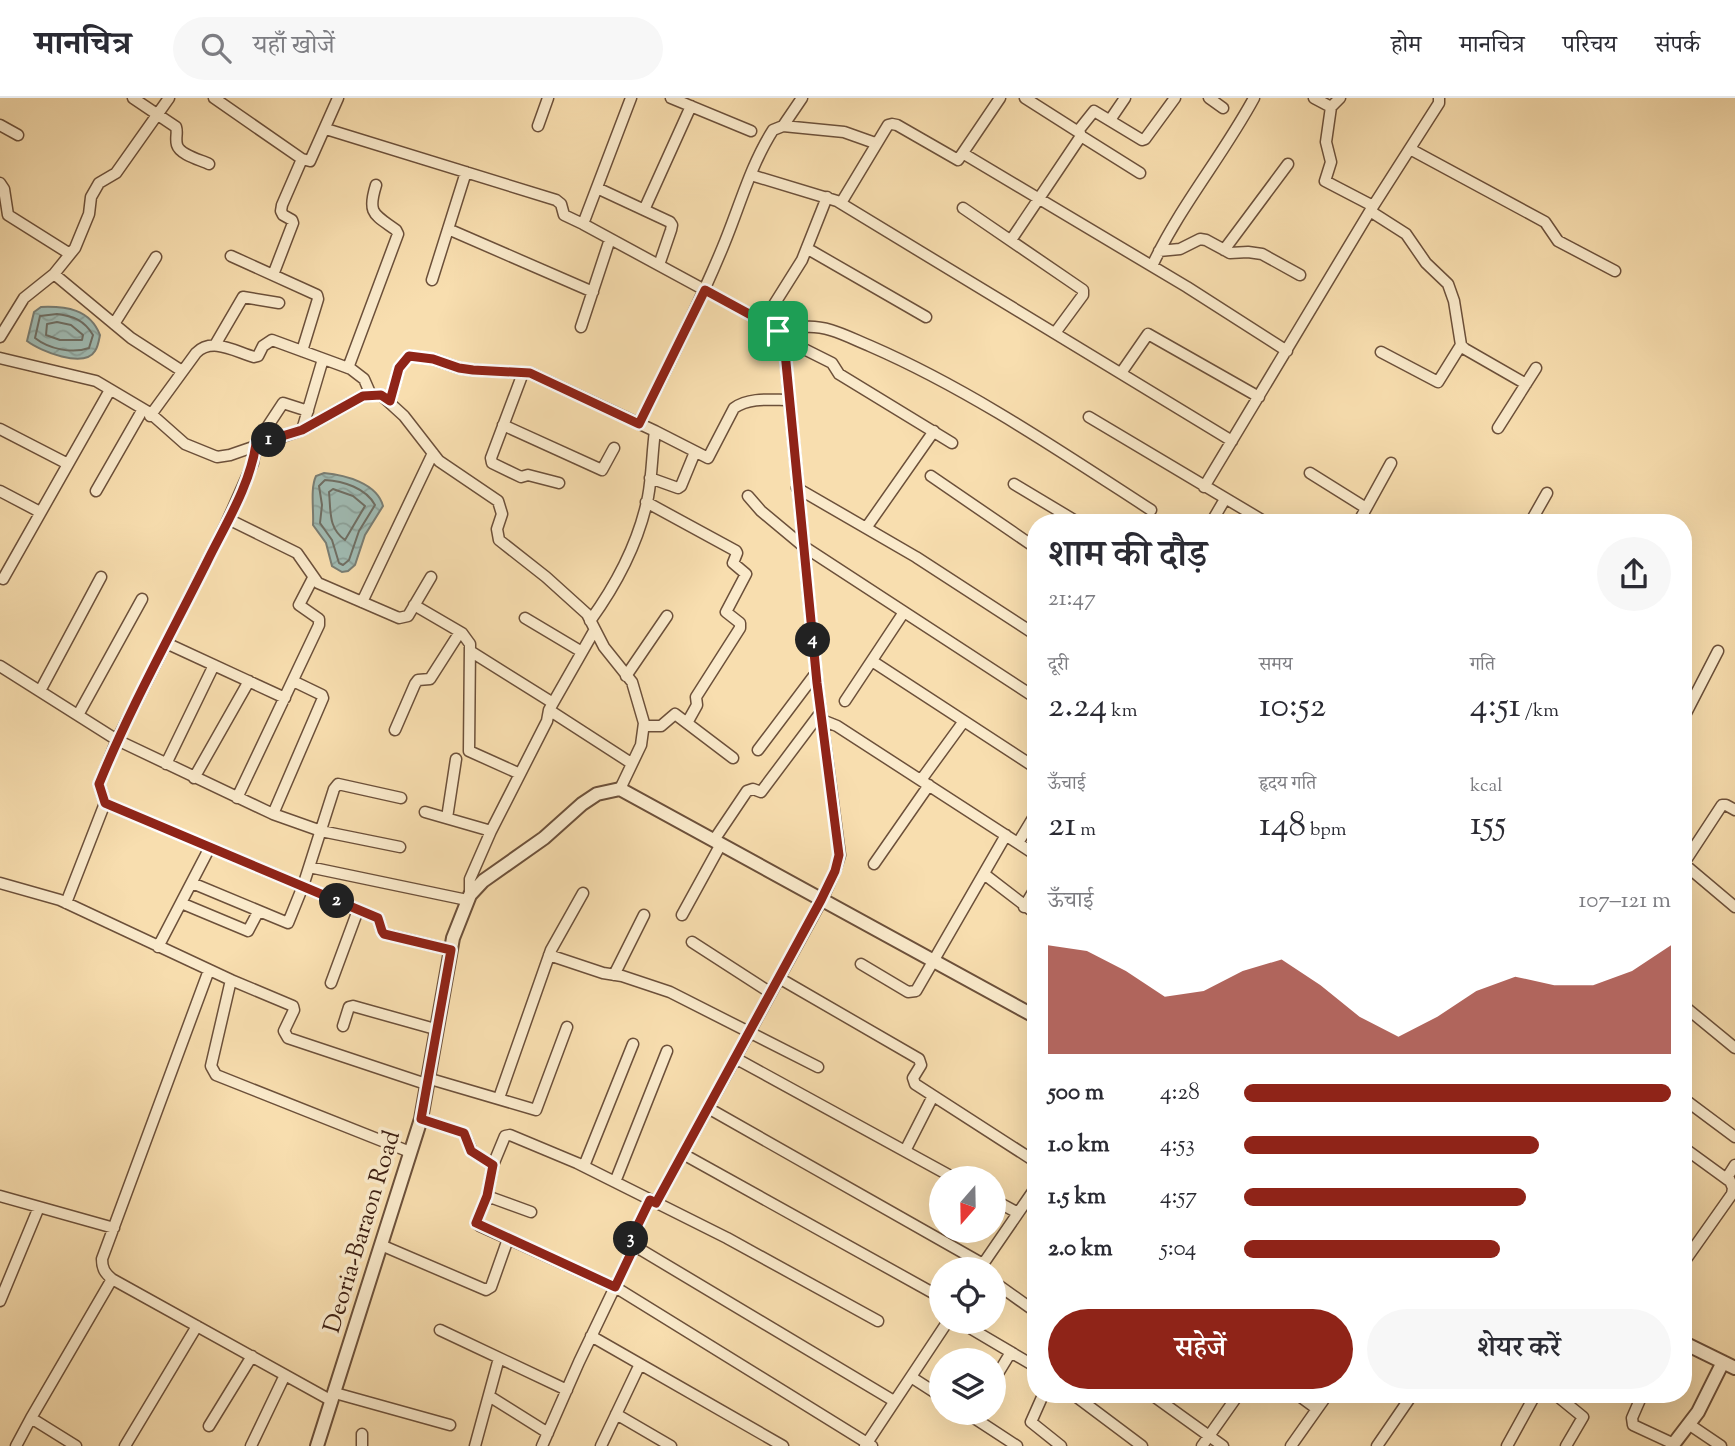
<!DOCTYPE html>
<html lang="hi">
<meta charset="utf-8">
<style>
:root{--surface:#fff;--page:#f7f7f7;--text:#2b2b33;--muted:#7c7c81;--line:#e1e1e2;--accent:#8f2418}
body{margin:0;font-family:"Sorts Mill Goudy","Noto Serif Devanagari",serif;background:var(--page);color:var(--text);height:100vh;display:flex;flex-direction:column;font-size:26px;white-space:nowrap}
*{box-sizing:border-box;margin:0}
p{font-size:23px;color:var(--muted)}
.icon{flex:none;width:38px;height:38px;fill:none;stroke:currentColor;stroke-width:2;stroke-linecap:round;stroke-linejoin:round}
.map{position:relative;flex:1;overflow:hidden}
.panel{position:absolute;left:1027px;top:416px;width:665px;height:889px;display:flex;flex-direction:column;background:var(--surface);border-radius:28px;box-shadow:0 7px 28px #0002}
.panel>*{flex:none}
.needle{width:46px;rotate:200deg}
.buttons{position:absolute;left:929px;top:1068px;display:grid;gap:14px}
.buttons a{display:grid;place-items:center;width:77px;height:77px;border-radius:50%;background:var(--surface);box-shadow:0 7px 28px #0002;font-size:35px}
.pin{position:absolute;display:grid;place-items:center;width:60px;height:60px;color:#fff;margin:-30px;border-radius:14px;box-shadow:0 4px 10px #0006}
.km{position:absolute;width:35px;height:35px;margin:-18px;border-radius:50%;background:#222;color:#fff;font-size:19px;line-height:35px;text-align:center}
.round{display:grid;place-items:center;flex:none;width:74px;height:74px;border-radius:37px;background:var(--page)}
.summary{display:flex;align-items:center;justify-content:space-between;height:119px;padding:0 21px}
h1{font-size:38px;font-weight:600;line-height:52px}
.figures{display:grid;grid-template-columns:repeat(3,1fr);gap:10px;height:119px;padding:7px 21px}
.figures div{display:grid;align-content:center}
.figures b{font-size:35px;font-weight:600}
.figures small{font-size:19px;font-weight:400}
.figures p{font-size:19px}
.chart{height:196px;padding:14px 21px}
.chart p{display:flex;justify-content:space-between}
.chart svg{width:100%;height:126px;margin-top:7px;fill:var(--accent);opacity:.7}
.button{display:flex;gap:14px;margin-top:auto;padding:14px 21px}
.button a{flex:1;height:80px;border-radius:42px;background:var(--accent);color:#fff;font-size:28px;font-weight:600;line-height:80px;text-align:center}
.button a+a{background:var(--page);color:var(--text)}
ul{padding:0 21px;list-style:none;font-size:23px}
li{display:grid;grid-template-columns:112px 84px 1fr;align-items:center;height:52px}
li i{height:18px;border-radius:9px;background:var(--accent)}
header{display:flex;align-items:center;gap:42px;box-sizing:border-box;height:98px;padding:0 35px;background:var(--surface);border-bottom:2px solid var(--line)}
header strong{font-size:33px}
nav{display:flex;gap:38px;margin-inline-start:auto;font-size:24px}
.search{width:490px;height:63px;background:var(--page);display:flex;align-items:center;gap:18px;box-sizing:border-box;padding:0 24px;border-radius:38px;color:var(--muted);font-size:26px}
.map>svg:first-child{display:block}
.water{fill:url(#water-waves);stroke:#797d73;stroke-width:2}
.lines{fill:none;stroke-linecap:round;stroke-linejoin:round}
.shore{stroke:#6f6e63;stroke-width:2}
.minor-casing{stroke:#6c503a;stroke-width:13}
.tertiary-casing{stroke:#6c503a;stroke-width:16}
.minor{stroke:#faeacb;stroke-width:10}
.tertiary{stroke:#faeacb;stroke-width:12}
.route-casing{stroke:#fff;stroke-width:14}
.route{stroke:#8f2418;stroke-width:9}
.labels{text-anchor:middle;dominant-baseline:central;stroke-width:7;stroke-linejoin:round;paint-order:stroke}
.street-label{font-size:24px;fill:#3e2013;stroke:#faeacb}
</style>
<header>
<strong>मानचित्र</strong>
<div class="search"><svg class="icon" aria-label="search" viewBox="0 0 24 24"><circle cx="10" cy="10" r="6"/><path d="M15 15l6 6"/></svg>यहाँ खोजें</div>
<nav><a>होम</a><a>मानचित्र</a><a>परिचय</a><a>संपर्क</a></nav>
</header>
<div class="map">
<svg width="1735" height="1348" viewBox="0 0 1735 1348">
<defs>
<pattern id="water-waves" width="16" height="10" patternUnits="userSpaceOnUse" patternTransform="scale(1.75)"><rect width="16" height="10" fill="#a0bbb3"/><path d="M0 5q4-4 8 0t8 0" fill="none" stroke="#8ba099"/></pattern>
</defs>
<rect width="100%" height="100%" fill="#f8deaf"/>
<filter id="stains"><feTurbulence type="fractalNoise" baseFrequency=".00286" numOctaves="4"/><feColorMatrix values="0 0 0 0 .2 0 0 0 0 .09 0 0 0 0 .02 0 0 0 .5 -.17"/></filter>
<radialGradient id="worn" r=".72"><stop offset=".6" stop-color="#630" stop-opacity="0"/><stop offset="1" stop-color="#630" stop-opacity=".3"/></radialGradient>
<path class="water" d="M 41,209 C 66,208 90,211 100,237 C 99,242 98,249 95,253 C 84,271 40,253 27,243 L 34,214 Z
M 324,375 C 345,377 377,385 383,408 L 365,437 L 355,467 L 348,473 L 342,474 L 332,468 L 326,445 L 313,427 C 314,412 310,391 316,378 Z"/>
<g class="lines">
<path class="shore" d="M 57,216 C 73,218 84,222 93,237 L 89,250 C 72,256 49,251 35,240 L 40,218 Z
M 57,224 L 71,227 L 83,237 L 82,242 L 60,242 L 46,237 L 47,226 Z
M 325,382 C 343,383 366,390 375,407 L 359,433 L 349,462 L 343,467 L 339,465 L 332,442 L 320,425 L 322,407 L 319,388 Z
M 333,391 L 353,398 L 365,408 L 345,442 C 328,430 331,413 329,394 Z"/>
<defs>
<path id="minor" d="M 133,0 L 176,29 C 178,35 175,40 177,47 C 180,57 201,62 209,66
M 214,0 L 302,61 L 310,63 L 338,0
M 631,0 L 583,126 L 771,228 L 778,233 L 784,245 L 817,585 L 840,757 L 835,773 L 822,802 L 656,1105
M 671,0 L 751,33
M 1209,0 L 1223,10
M 1314,0 L 1331,9 L 1340,0
M 1331,9 L 1326,44 L 1331,64 L 1325,83 L 1373,108
M 1110,22 L 1125,0
M 0,27 L 18,37
M 538,28 L 548,0
M 783,28 L 802,0
M 326,31 L 556,102 L 561,106 L 564,117 L 583,126
M 1078,33 L 1094,13 L 1142,42 L 1145,41 L 1175,0
M 1081,38 L 1140,75
M 1410,51 L 1545,124 L 1558,143 L 1615,173
M 964,56 L 1187,189 L 1287,253
M 751,77 L 837,103 L 1232,343
M 0,85 L 4,91 L 8,117 L 70,156
M 597,90 L 670,124 L 672,127 L 671,132 L 659,167
M 841,105 L 888,27 L 892,26 L 897,27 L 958,62 L 1000,0
M 963,110 L 1083,192 L 1083,197 L 1055,235
M 644,112 L 691,8
M 1370,113 L 1406,136 L 1426,165 L 1448,186 L 1454,203 L 1461,247 L 1465,251 L 1526,286
M 448,131 L 593,194
M 1011,142 L 1081,38 L 1080,35 L 1025,0
M 808,151 L 926,219
M 1224,152 L 1288,66
M 1159,153 L 1180,151 L 1200,141 L 1206,142 L 1230,155 L 1248,154 L 1262,156 L 1300,177
M 231,158 L 317,197 L 318,201 L 302,253
M 1152,168 C 1180,108 1222,59 1254,0
M 54,176 L 131,240 L 182,273
M 273,177 L 293,125 L 292,122 L 283,117 L 281,113 L 282,107 L 302,61
M 432,182 L 466,74
M 763,224 L 802,162 L 827,99
M 114,226 L 156,159
M 581,229 L 610,141
M 0,239 L 24,200 L 54,176 L 75,150 L 89,116 L 91,99 L 99,85 L 116,75 L 169,0
M 784,241 L 832,265 L 839,276 L 952,345
M 789,244 L 804,229 C 828,227 848,239 870,248 C 969,291 1060,353 1151,412
M 215,247 L 243,199 L 279,205
M 1381,254 L 1438,284 L 1461,247
M 0,260 L 96,283 L 150,315 L 185,346 L 217,359 L 230,357 L 302,332 L 363,298 L 381,297 L 404,318 L 439,363 L 498,403 L 502,416 L 497,431 L 499,442 L 546,479 L 587,516 L 604,549 L 632,584 L 644,625 L 641,647 L 620,691
M 348,270 L 398,136 L 396,132 C 374,116 367,116 376,87
M 523,275 L 491,360 L 492,365 L 521,379 L 528,377 L 559,385
M 1121,275 L 1148,236 L 1259,299
M 390,303 L 399,270 L 409,258 L 433,261 L 459,270 L 473,272 L 530,275 L 655,333 C 652,355 652,378 648,399 C 639,443 616,487 590,523
M 150,318 L 196,255 C 212,239 234,253 254,259 L 258,258 L 263,248 L 272,242 L 351,271 L 364,281 L 371,297
M 1089,319 L 1267,425
M 639,326 C 668,268 697,211 722,151 C 739,111 750,68 773,32 L 783,28 L 844,34 L 875,45
M 503,327 L 602,372 L 614,350
M 1498,330 L 1536,270
M 0,331 L 68,366
M 302,332 L 323,261
M 655,333 L 708,360 L 734,310 C 750,299 771,302 789,302
M 1310,375 L 1366,410
M 931,378 L 1036,450
M 650,380 L 678,390 L 681,388 L 695,354
M 1014,386 L 1079,425
M 1204,389 L 1370,113 L 1439,5 L 1439,0
M 797,390 L 916,459 L 1036,537
M 0,393 L 40,414
M 96,393 L 143,311
M 748,398 L 761,413 L 803,448 L 1036,600
M 646,404 L 736,453 L 737,455 L 733,465 L 746,476 L 726,514 L 740,525 L 740,530 L 696,599 L 697,607 L 687,625
M 228,421 L 297,455 L 318,485 L 399,520 L 408,518 L 431,479
M 1211,425 L 1225,401
M 1358,425 L 1391,365
M 1530,425 L 1547,395
M 866,430 L 934,333
M 3,481 L 110,292
M 362,504 L 433,355
M 414,507 L 462,535 L 470,546 L 469,653 L 520,676
M 525,520 L 582,554
M 166,545 L 285,600
M 470,553 L 553,605
M 872,563 L 1036,670
M 0,568 L 117,642 L 273,716 L 321,733 L 400,749
M 626,578 L 667,518
M 40,593 L 101,479
M 845,603 L 904,514
M 549,612 L 631,665
M 78,617 L 142,501
M 1684,619 L 1718,553
M 822,622 L 837,628 L 1036,757
M 644,628 L 661,628 L 675,616 L 733,660
M 395,632 L 415,586 L 418,582 L 430,581 L 460,534
M 758,652 L 816,575
M 166,666 L 214,567
M 194,680 L 249,583
M 921,682 L 964,623
M 237,700 L 319,527 L 319,521 L 299,507 L 313,480
M 105,705 L 378,820 L 382,833 L 385,836 L 451,852
M 425,714 L 491,733
M 273,716 L 323,600 L 322,597 L 293,583
M 447,720 L 456,661
M 714,742 L 747,693 L 753,691 L 761,694 L 821,614
M 1018,745 L 1036,715
M 1684,765 L 1722,707 L 1726,707 L 1735,712
M 874,766 L 929,687
M 1684,766 L 1735,809
M 309,769 L 467,802
M 984,776 L 1036,816
M 0,785 L 60,802 L 231,882 L 211,968 L 216,977 L 410,1054
M 192,785 L 288,825 L 303,788 L 334,691 L 338,686 L 401,700
M 470,797 L 470,781 L 491,733 L 547,623 L 549,612 L 594,533
M 66,805 L 105,705 L 99,686 L 117,642 L 226,426 L 253,365 L 256,346 L 283,305 L 308,313
M 181,805 L 248,833 L 258,814
M 1024,809 L 1036,789
M 682,817 L 721,746
M 692,844 L 771,895
M 158,849 L 210,749
M 549,857 L 603,875 L 622,878 L 670,894 L 818,969
M 861,866 L 908,894 L 916,893 L 1006,737
M 614,877 L 644,817
M 779,880 L 919,961 L 921,967 L 913,980 L 915,986 L 1036,1064
M 231,882 L 293,908 L 294,912 L 284,933 L 288,940 L 426,986
M 331,885 L 358,812
M 1684,908 L 1735,950
M 343,928 L 349,909 L 353,908 L 435,931
M 735,960 L 954,1080
M 427,980 L 536,1012 L 567,929
M 499,1000 L 551,852 L 583,795
M 1684,1001 L 1735,1039
M 708,1010 L 983,1166
M 421,1021 L 464,1035 L 472,1054 L 493,1067 L 487,1098 L 531,1114
M 1684,1050 L 1728,1082
M 905,1053 L 933,998
M 683,1056 L 942,1200
M 493,1067 L 505,1038 L 510,1037 L 577,1065 L 727,1140 L 878,1223
M 584,1068 L 633,946
M 615,1084 L 667,953
M 0,1098 L 114,1130
M 487,1098 L 476,1125 L 480,1128 L 615,1189 L 872,1348
M 650,1102 L 631,1141 L 638,1150 L 894,1303
M 994,1102 L 1018,1115
M 381,1147 L 486,1192 L 491,1189 L 508,1141
M 1684,1164 L 1732,1096 L 1733,1090 L 1728,1078 L 1735,1067
M 981,1169 L 1036,1089
M 112,1181 C 105,1175 102,1171 102,1161 L 209,872
M 994,1184 L 1036,1214
M 0,1203 L 39,1109
M 958,1223 L 1036,1269
M 440,1232 L 567,1292
M 591,1238 L 783,1348
M 911,1279 L 942,1299
M 994,1282 L 1011,1254
M 335,1295 L 450,1327
M 1043,1297 L 1031,1324 L 1061,1348
M 1074,1297 L 1142,1348
M 1152,1297 L 1223,1348
M 1298,1297 L 1317,1311
M 1556,1297 L 1583,1319 L 1566,1348
M 1642,1297 L 1632,1320 L 1633,1327 L 1674,1346
M 489,1298 L 548,1335
M 965,1314 L 1017,1348
M 616,1316 L 671,1348
M 31,1320 L 112,1181 L 332,1303
M 1690,1327 L 1721,1348
M 209,1328 L 252,1258
M 16,1348 L 31,1320 L 76,1348
M 125,1348 L 197,1228
M 251,1348 L 285,1277
M 362,1348 L 362,1336
M 475,1348 L 499,1260
M 542,1348 L 579,1264 L 635,1147
M 601,1348 L 640,1266
M 865,1348 L 948,1223
M 1202,1348 L 1238,1297
M 1291,1348 L 1327,1297
M 1377,1348 L 1412,1297
M 1507,1348 L 1535,1297"/>
<path id="tertiary" d="M 1684,1245 L 1735,1270
M 317,1348 L 421,1021 L 453,840 L 470,797 L 483,783 L 544,740 L 582,706 L 597,696 L 620,691 L 1036,919
M 1672,1348 L 1698,1314 L 1723,1264"/>
</defs>
<use href="#minor" class="minor-casing"/>
<use href="#tertiary" class="tertiary-casing"/>
<use href="#minor" class="minor"/>
<use href="#tertiary" class="tertiary"/>
</g>
<g class="lines">
<defs>
<path id="route" d="M 705,192 L 771,228 L 778,233 L 784,244 L 817,585 L 839,757 L 835,773 L 821,802 L 656,1105 L 650,1102 L 631,1141 L 635,1147 L 615,1189 L 476,1125 L 487,1098 L 493,1067 L 471,1053 L 464,1035 L 421,1021 L 451,852 L 384,836 L 382,833 L 378,820 L 105,705 L 99,686 C 130,610 170,538 207,464 C 225,427 250,388 256,346 L 302,332 L 363,298 L 381,297 L 390,303 L 399,270 L 409,258 L 433,261 L 459,270 L 473,272 L 530,275 L 639,326 Z"/>
</defs>
<use href="#route" class="route-casing"/>
<use href="#route" class="route"/>
</g>
<g class="labels">
<g class="street-label">
<text transform="translate(363 1134) rotate(-73)">Deoria-Baraon Road</text>
</g>
</g>
<rect width="100%" height="100%" filter="url(#stains)"/>
<rect width="100%" height="100%" fill="url(#worn)"/>
</svg>
<div class="buttons">
<a><svg class="needle" viewBox="-14 -14 28 28"><path d="M0-13l5 13h-10z" fill="#e53935"/><path d="M0 13l5-13h-10z" fill="#7c7c81"/></svg></a>
<a><svg class="icon" aria-label="locate" viewBox="0 0 24 24"><circle cx="12" cy="12" r="6"/><path d="M12 2v4M12 18v4M2 12h4M18 12h4"/></svg></a>
<a><svg class="icon" aria-label="layers" viewBox="0 0 24 24"><path d="M12 4l9 5-9 5-9-5zM3 14l9 5 9-5"/></svg></a>
</div>
<div class="pin" style="left:778px;top:233px;background:#1e9e55"><svg class="icon" aria-label="arrive" viewBox="0 0 24 24"><path d="M6 21V4h12l-3 4 3 4H6"/></svg></div>
<b class="km" style="left:269px;top:342px">1</b>
<b class="km" style="left:337px;top:803px">2</b>
<b class="km" style="left:631px;top:1141px">3</b>
<b class="km" style="left:813px;top:542px">4</b>
<section class="panel">
<div class="summary"><div><h1>शाम की दौड़</h1><p>21:47</p></div><a class="round"><svg class="icon" aria-label="share" viewBox="0 0 24 24"><path d="M12 15V3M7 8l5-5 5 5M5 13v7h14v-7"/></svg></a></div>
<div class="figures">
<div><p>दूरी</p><b>2.24<small> km</small></b></div>
<div><p>समय</p><b>10:52</b></div>
<div><p>गति</p><b>4:51<small> /km</small></b></div>
</div>
<div class="figures">
<div><p>ऊँचाई</p><b>21<small> m</small></b></div>
<div><p>हृदय गति</p><b>148<small> bpm</small></b></div>
<div><p>kcal</p><b>155</b></div>
</div>
<div class="chart"><p><span>ऊँचाई</span>107–121 m</p>
<svg viewBox="0 0 160 44" preserveAspectRatio="none"><path d="M0 44V6L10 8L20 15L30 24L40 22L50 15L60 11L70 20L80 31L90 38L100 31L110 22L120 17L130 20L140 20L150 15L160 6V44z"/></svg>
</div>
<ul>
<li><b>500 m</b>4:28<i style="width:100%"></i></li>
<li><b>1.0 km</b>4:53<i style="width:69%"></i></li>
<li><b>1.5 km</b>4:57<i style="width:66%"></i></li>
<li><b>2.0 km</b>5:04<i style="width:60%"></i></li>
</ul>
<div class="button"><a>सहेजें</a><a>शेयर करें</a></div>
</section>
</div>
